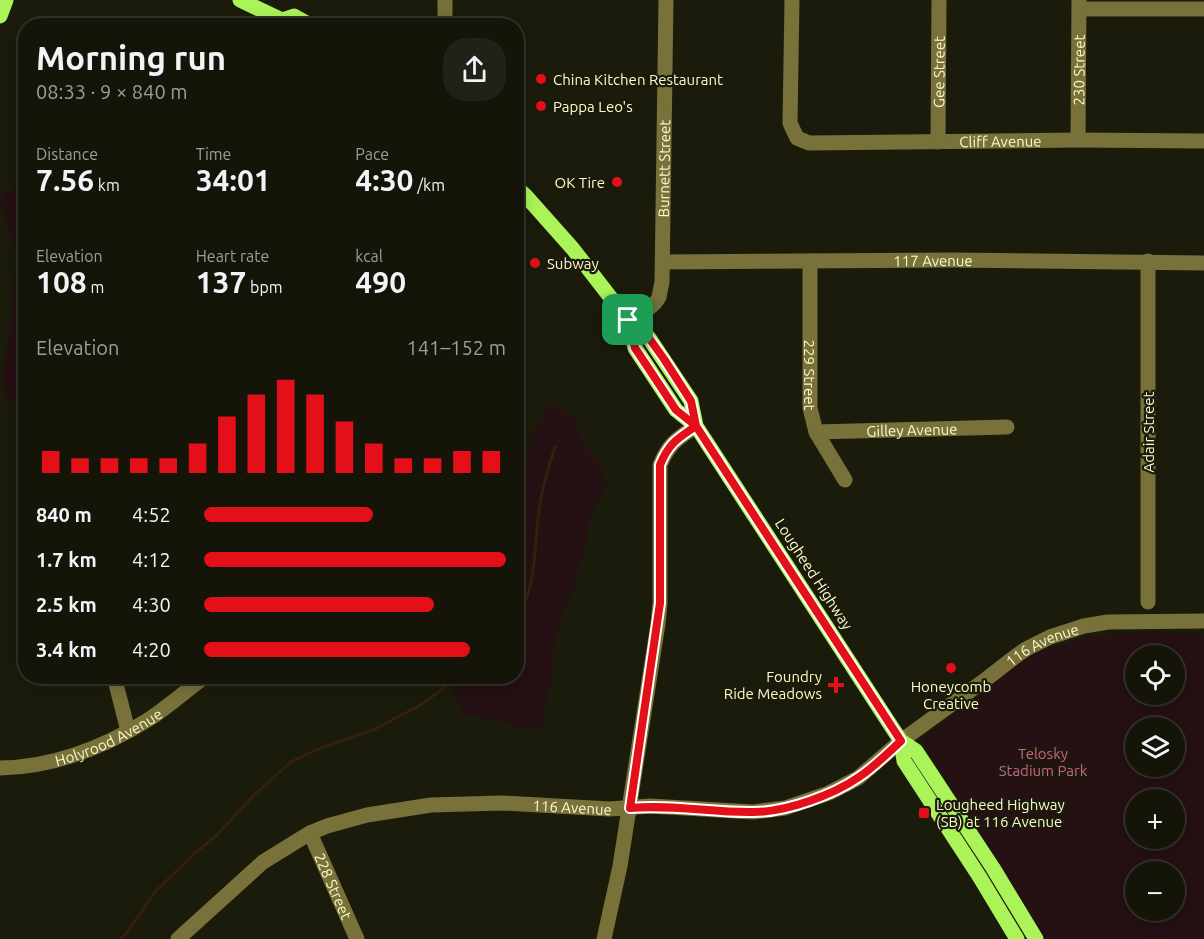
<!DOCTYPE html>
<meta charset="utf-8">
<style>
:root{--surface:#141409;--page:#212117;--text:#f1f3f6;--muted:#9d9e9c;--line:#33332a;--accent:#e30f19}
body{margin:0;font-family:Ubuntu,sans-serif;background:var(--page);color:var(--text);height:100vh;display:flex;flex-direction:column;font-size:22px;white-space:nowrap}
*{box-sizing:border-box;margin:0}
p{font-size:20px;color:var(--muted)}
.icon{flex:none;width:33px;height:33px;fill:none;stroke:currentColor;stroke-width:2;stroke-linecap:round;stroke-linejoin:round}
.map{position:relative;flex:1;overflow:hidden}
.panel{position:absolute;left:18px;top:18px;width:506px;height:666px;display:flex;flex-direction:column;background:var(--surface);border-radius:24px;box-shadow:0 3px 15px #0003,0 0 0 2px var(--line)}
.panel>*{flex:none}
.buttons{position:absolute;left:1125px;top:645px;display:grid;gap:12px}
.buttons a{display:grid;place-items:center;width:60px;height:60px;border-radius:50%;background:var(--surface);box-shadow:0 3px 15px #0003,0 0 0 2px var(--line);font-size:30px}
.pin{position:absolute;display:grid;place-items:center;width:51px;height:51px;color:#fff;margin:-26px;border-radius:12px;box-shadow:0 3px 9px #0006}
.round{display:grid;place-items:center;flex:none;width:63px;height:63px;border-radius:24px;background:var(--page)}
.head{display:flex;align-items:center;justify-content:space-between;height:102px;padding:0 18px}
h1{font-size:33px;font-weight:600;line-height:45px}
.metrics{display:grid;grid-template-columns:repeat(3,1fr);gap:9px;height:102px;padding:6px 18px}
.metrics div{display:grid;align-content:center}
.metrics b{font-size:30px;font-weight:600}
.metrics small{font-size:16px;font-weight:400}
.metrics p{font-size:16px}
.chart{height:168px;padding:12px 18px}
.chart p{display:flex;justify-content:space-between}
.chart svg{width:100%;height:108px;margin-top:6px;stroke:var(--accent);stroke-width:6}
ul{padding:0 18px;list-style:none;font-size:20px}
li{display:grid;grid-template-columns:96px 72px 1fr;align-items:center;height:45px}
li i{height:15px;border-radius:8px;background:var(--accent)}
.map>svg:first-child{display:block}
.green{fill:#251014;fill-rule:evenodd}
.lines{fill:none;stroke-linecap:round;stroke-linejoin:round}
.stream{stroke:#36200b;stroke-width:3}
.minor{stroke:#78713a;stroke-width:15}
.major{stroke:#aaf459;stroke-width:15}
.route-casing{stroke:#fff;stroke-width:12}
.route{stroke:#e30f19;stroke-width:8}
.poi-dot{fill:#e30f19;stroke:#1b1b0c;stroke-width:2}
.labels{text-anchor:middle;dominant-baseline:central;stroke-width:4.5;stroke-linejoin:round;paint-order:stroke}
.street-label{font-size:15px;fill:#fcfaca;stroke:#1b1b0c}
.poi-label{font-size:15px;fill:#fcfaca;stroke:#1b1b0c;text-anchor:start}
.park-label{font-size:15px;fill:#d55c8d;stroke:#1b1b0c}
</style>
<div class="map">
<svg width="1204" height="939" viewBox="0 0 1204 939">
<rect width="100%" height="100%" fill="#1b1b0c"/>
<path class="green" d="M 25,184 L 25,393 L 9,403 L 2,378 L 13,310 L 17,250 L 0,202 L 0,198 Z
M 551,402 L 575,419 L 584,448 L 599,462 L 606,486 L 590,516 L 587,540 L 572,592 L 562,616 L 555,640 L 551,685 L 542,711 L 541,732 L 483,717 L 464,715 L 454,693 L 453,677 L 516,676 L 516,480 L 537,428 Z
M 1146,631 L 1204,635 L 1204,939 L 1045,939 L 921,739 L 1001,678 L 1012,667 L 1037,650 L 1077,642 L 1087,637 ZM 1136,656 L 1174,656 L 1174,694 L 1136,694 ZM 1136,728 L 1174,728 L 1174,766 L 1136,766 ZM 1136,800 L 1174,800 L 1174,838 L 1136,838 ZM 1136,872 L 1174,872 L 1174,910 L 1136,910 Z"/>
<g class="lines">
<path class="stream" d="M 516,619 C 537,591 534,544 539,510 C 542,489 548,468 555,447
M 121,939 L 126,934 L 155,892 L 195,853 L 216,836 L 254,795 L 291,762 L 316,750 L 375,729 L 419,706 L 460,676"/>
<g class="minor">
<path d="M 445,0 L 445,26"/>
<path id="s1" d="M 792,0 L 790,123 L 797,138 L 809,143 L 1078,140 L 1204,141"/>
<path d="M 1079,9 L 1204,9"/>
<path id="s2" d="M 1078,140 L 1079,0"/>
<path id="s3" d="M 938,142 L 939,0"/>
<path id="s4" d="M 810,261 L 810,408 L 816,432 L 845,480"/>
<path id="s5" d="M 663,262 L 953,260 L 1204,263"/>
<path id="s6" d="M 628,320 C 638,315 654,308 659,297 C 660,292 661,287 662,282 L 666,0"/>
<path id="s7" d="M 816,432 L 1007,427"/>
<path d="M 1148,602 L 1148,261"/>
<path d="M 114,676 L 128,731"/>
<path id="s8" d="M 0,768 C 55,767 105,747 151,718 C 170,705 187,690 206,676"/>
<path id="s9" d="M 310,833 L 357,939"/>
<path id="s10" d="M 178,939 L 263,862 L 310,833 L 327,826 L 367,815 L 431,805 L 502,803 L 610,809 L 650,806 L 753,812 L 785,808 L 829,793 L 858,778 L 901,741 L 985,680 L 1016,656 L 1026,649 L 1050,637 L 1084,626 L 1108,622 L 1204,621"/>
<path d="M 604,939 L 620,866 L 658,624 L 660,603 L 660,465 C 669,443 677,439 696,426"/>
</g>
<path class="major" d="M 240,0 L 282,20 L 294,16 L 312,26
M 0,16 L 6,0
M 516,187 L 525,195 L 573,249 L 628,320 L 649,338 L 691,401 L 696,426 L 893,729 L 901,741 L 904,761 L 979,876 L 1017,939
M 628,320 L 635,348 L 676,410 L 696,426
M 901,741 L 916,751 L 993,868 L 1036,939"/>
</g>
<g class="lines">
<defs>
<path id="route" d="M 628,320 L 649,338 L 664,359 L 691,401 L 696,426 C 677,439 669,443 660,465 L 660,603 L 630,808 C 672,804 713,813 754,812 C 786,812 833,795 859,777 C 874,767 887,754 901,741 L 696,426 L 676,410 L 649,369 L 635,348 L 628,320"/>
</defs>
<use href="#route" class="route-casing"/>
<use href="#route" class="route"/>
</g>
<g class="poi-dot">
<circle cx="541" cy="79" r="6"/>
<circle cx="541" cy="106" r="6"/>
<circle cx="617" cy="182" r="6"/>
<circle cx="535" cy="263" r="6"/>
<circle cx="951" cy="668" r="6"/>
<path d="M833 676h6v6h6v6h-6v6h-6v-6h-6v-6h6z"/>
<rect x="918" y="807" width="12" height="12" rx="3"/>
</g>
<g class="labels">
<g class="street-label">
<text stroke="none"><textPath href="#s2" startOffset="70">230 Street</textPath></text>
<text stroke="none"><textPath href="#s3" startOffset="70">Gee Street</textPath></text>
<text stroke="none"><textPath href="#s1" startOffset="344">Cliff Avenue</textPath></text>
<text stroke="none"><textPath href="#s6" startOffset="168">Burnett Street</textPath></text>
<text stroke="none"><textPath href="#s5" startOffset="270">117 Avenue</textPath></text>
<text stroke="none"><textPath href="#s4" startOffset="114">229 Street</textPath></text>
<text stroke="none"><textPath href="#s7" startOffset="96">Gilley Avenue</textPath></text>
<text transform="translate(1148 432) rotate(-90)">Adair Street</text>
<text transform="translate(814 574) rotate(57)">Lougheed Highway</text>
<text stroke="none"><textPath href="#s10" startOffset="957">116 Avenue</textPath></text>
<text stroke="none"><textPath href="#s8" startOffset="114">Holyrood Avenue</textPath></text>
<text stroke="none"><textPath href="#s10" startOffset="436">116 Avenue</textPath></text>
<text stroke="none"><textPath href="#s9" startOffset="58">228 Street</textPath></text>
</g>
<g class="poi-label">
<text x="553" y="79">China Kitchen Restaurant</text>
<text x="553" y="106">Pappa Leo's</text>
<text x="605" y="182" text-anchor="end">OK Tire</text>
<text x="547" y="263">Subway</text>
<text x="822" y="676" text-anchor="end">Foundry<tspan x="822" dy="17">Ride Meadows</tspan></text>
<text x="951" y="686" text-anchor="middle">Honeycomb<tspan x="951" dy="17">Creative</tspan></text>
<text x="936" y="804">Lougheed Highway<tspan x="936" dy="17">(SB) at 116 Avenue</tspan></text>
</g>
<g class="park-label">
<text x="1043" y="753">Telosky<tspan x="1043" dy="17">Stadium Park</tspan></text>
</g>
</g>
</svg>
<div class="buttons">
<a><svg class="icon" aria-label="locate" viewBox="0 0 24 24"><circle cx="12" cy="12" r="6"/><path d="M12 2v4M12 18v4M2 12h4M18 12h4"/></svg></a>
<a><svg class="icon" aria-label="layers" viewBox="0 0 24 24"><path d="M12 4l9 5-9 5-9-5zM3 14l9 5 9-5"/></svg></a>
<a>+</a>
<a>−</a>
</div>
<div class="pin" style="left:628px;top:320px;background:#1e9e55"><svg class="icon" aria-label="arrive" viewBox="0 0 24 24"><path d="M6 21V4h12l-3 4 3 4H6"/></svg></div>
<section class="panel">
<div class="head"><div><h1>Morning run</h1><p>08:33 · 9 × 840 m</p></div><a class="round"><svg class="icon" aria-label="share" viewBox="0 0 24 24"><path d="M12 15V3M7 8l5-5 5 5M5 13v7h14v-7"/></svg></a></div>
<div class="metrics">
<div><p>Distance</p><b>7.56<small> km</small></b></div>
<div><p>Time</p><b>34:01</b></div>
<div><p>Pace</p><b>4:30<small> /km</small></b></div>
</div>
<div class="metrics">
<div><p>Elevation</p><b>108<small> m</small></b></div>
<div><p>Heart rate</p><b>137<small> bpm</small></b></div>
<div><p>kcal</p><b>490</b></div>
</div>
<div class="chart"><p><span>Elevation</span>141–152 m</p>
<svg viewBox="0 0 160 44" preserveAspectRatio="none"><path d="M5 44V35M15 44V38M25 44V38M35 44V38M45 44V38M55 44V32M65 44V21M75 44V12M85 44V6M95 44V12M105 44V23M115 44V32M125 44V38M135 44V38M145 44V35M155 44V35"/></svg>
</div>
<ul>
<li><b>840 m</b>4:52<i style="width:56%"></i></li>
<li><b>1.7 km</b>4:12<i style="width:100%"></i></li>
<li><b>2.5 km</b>4:30<i style="width:76%"></i></li>
<li><b>3.4 km</b>4:20<i style="width:88%"></i></li>
</ul>
</section>
</div>
